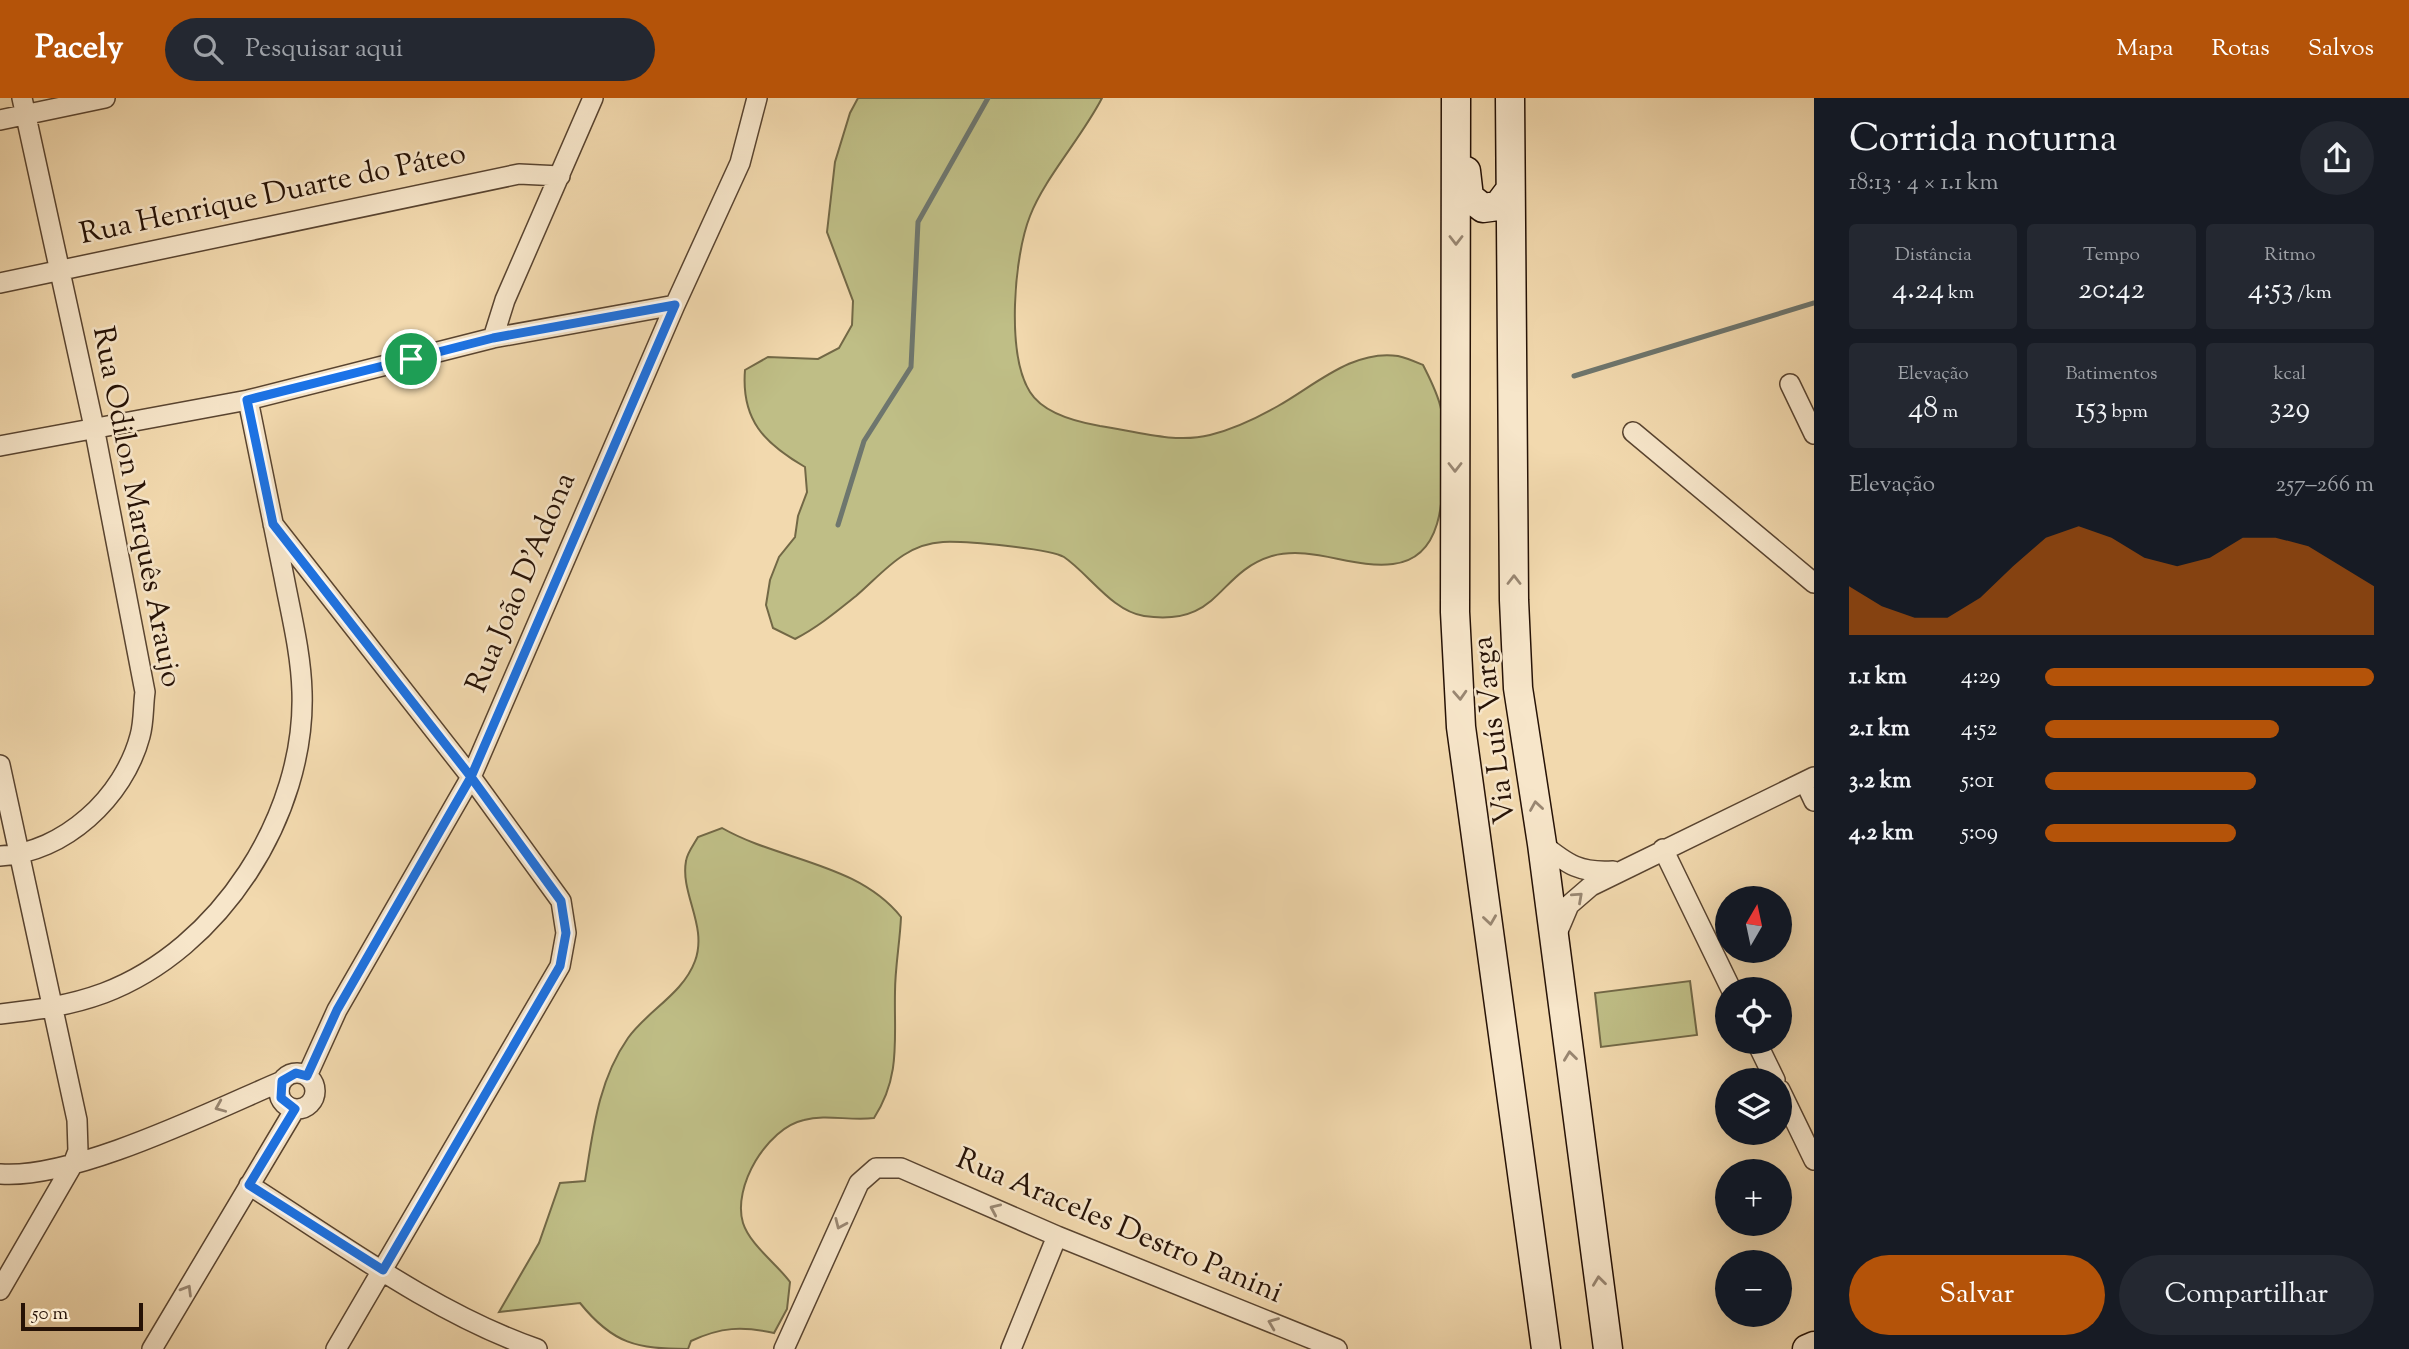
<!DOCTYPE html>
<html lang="pt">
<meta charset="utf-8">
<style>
:root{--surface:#171b24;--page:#242831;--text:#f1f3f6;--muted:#9ea1a6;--accent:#b45309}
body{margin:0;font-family:"Sorts Mill Goudy",serif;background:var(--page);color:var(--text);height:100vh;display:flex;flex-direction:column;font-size:26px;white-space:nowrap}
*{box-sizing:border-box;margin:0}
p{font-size:23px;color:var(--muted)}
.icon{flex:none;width:38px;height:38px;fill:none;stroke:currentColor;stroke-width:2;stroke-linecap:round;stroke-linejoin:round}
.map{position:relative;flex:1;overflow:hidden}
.drawer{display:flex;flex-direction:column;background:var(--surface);width:595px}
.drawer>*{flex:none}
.needle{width:46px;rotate:9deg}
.controls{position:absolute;left:1715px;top:788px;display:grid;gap:14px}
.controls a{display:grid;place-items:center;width:77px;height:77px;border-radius:50%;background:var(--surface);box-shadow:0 7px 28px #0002;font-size:35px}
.scale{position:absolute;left:21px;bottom:18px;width:122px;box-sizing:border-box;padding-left:7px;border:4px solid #261206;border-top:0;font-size:19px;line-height:24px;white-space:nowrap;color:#261206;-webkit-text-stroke:5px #f7e6ca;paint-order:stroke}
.pin{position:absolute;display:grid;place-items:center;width:60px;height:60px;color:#fff;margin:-30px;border:4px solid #fff;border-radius:50%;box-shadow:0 2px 7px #0007}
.round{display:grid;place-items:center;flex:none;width:74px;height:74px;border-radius:37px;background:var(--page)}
.headline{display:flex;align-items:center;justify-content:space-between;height:119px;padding:0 35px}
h1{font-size:38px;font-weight:600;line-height:52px}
.metrics{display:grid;grid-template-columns:repeat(3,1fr);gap:10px;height:119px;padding:7px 35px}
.metrics div{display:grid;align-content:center;border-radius:7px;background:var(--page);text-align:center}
.metrics b{font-size:30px;font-weight:600}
.metrics small{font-size:19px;font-weight:400}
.metrics p{font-size:19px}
.chart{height:196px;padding:14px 35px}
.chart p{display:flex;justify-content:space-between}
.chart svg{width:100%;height:126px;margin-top:7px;fill:var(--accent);opacity:.7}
.action{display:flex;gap:14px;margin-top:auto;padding:14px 35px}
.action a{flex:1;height:80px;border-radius:42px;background:var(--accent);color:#fff;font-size:28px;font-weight:600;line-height:80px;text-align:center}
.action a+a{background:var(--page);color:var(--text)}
ul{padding:0 35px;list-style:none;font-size:23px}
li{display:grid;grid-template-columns:112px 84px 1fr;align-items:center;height:52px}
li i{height:18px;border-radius:9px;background:var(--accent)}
header{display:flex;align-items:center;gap:42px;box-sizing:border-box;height:98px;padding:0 35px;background:var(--accent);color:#fff}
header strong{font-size:33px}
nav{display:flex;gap:38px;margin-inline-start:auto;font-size:24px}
.search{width:490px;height:63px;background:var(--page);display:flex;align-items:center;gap:18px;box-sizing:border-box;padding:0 24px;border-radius:38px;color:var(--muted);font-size:26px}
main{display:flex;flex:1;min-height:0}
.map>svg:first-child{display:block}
.green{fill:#bfbe86;stroke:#726846;stroke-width:2}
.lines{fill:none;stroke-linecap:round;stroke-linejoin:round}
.stream{stroke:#6e766e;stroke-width:5}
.street-casing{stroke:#594430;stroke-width:22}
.secondary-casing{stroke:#261206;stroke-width:31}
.street{stroke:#f7e6ca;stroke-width:19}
.secondary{stroke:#f7e6ca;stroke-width:28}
.oneway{stroke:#998772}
.route-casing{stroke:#fff;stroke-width:14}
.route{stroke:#1a73e8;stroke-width:9}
.labels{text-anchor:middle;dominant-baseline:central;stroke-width:5;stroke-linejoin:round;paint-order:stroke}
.street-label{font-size:30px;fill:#261206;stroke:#f7e6ca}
</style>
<header>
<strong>Pacely</strong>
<div class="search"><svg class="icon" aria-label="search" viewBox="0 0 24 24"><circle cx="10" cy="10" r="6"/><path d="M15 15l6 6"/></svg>Pesquisar aqui</div>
<nav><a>Mapa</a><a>Rotas</a><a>Salvos</a></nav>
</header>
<main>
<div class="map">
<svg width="1814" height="1251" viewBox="0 0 1814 1251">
<rect width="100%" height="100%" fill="#f2d9ae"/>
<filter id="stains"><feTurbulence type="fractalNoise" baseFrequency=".00286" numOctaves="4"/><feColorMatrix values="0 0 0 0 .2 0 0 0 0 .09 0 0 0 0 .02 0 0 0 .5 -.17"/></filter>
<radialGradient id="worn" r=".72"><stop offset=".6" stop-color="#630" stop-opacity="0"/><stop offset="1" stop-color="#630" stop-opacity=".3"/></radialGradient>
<path class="green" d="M 858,0 L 1102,0 C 1082,39 1044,81 1030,118 C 1014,158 1006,256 1030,294 C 1043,315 1077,324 1100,328 C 1134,333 1175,346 1210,337 C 1234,331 1257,320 1278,308 C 1314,288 1353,251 1398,258 C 1407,260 1416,264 1423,267 C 1430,281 1438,296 1441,311 C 1444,324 1442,340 1443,354 C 1443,394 1446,460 1393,466 C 1353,471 1312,447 1272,458 C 1216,475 1221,529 1144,518 C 1112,513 1089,476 1064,459 C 1049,450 964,443 943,444 C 904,446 883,475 856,498 C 836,514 818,529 795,541 L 773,530 L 766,507 L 770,482 L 779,459 L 795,439 L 798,418 L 807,394 L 805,369 C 764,345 741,322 745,272 L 768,259 L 818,261 L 839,250 L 852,227 L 853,203 L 827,134 L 835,64 L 850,15 Z
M 722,730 C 780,763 858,765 901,819 C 900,844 895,869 895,894 C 894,942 901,978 874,1020 C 850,1023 826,1016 804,1022 C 767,1030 732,1089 743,1125 C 750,1147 777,1166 790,1184 L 787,1211 L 774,1235 C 742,1228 721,1229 691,1243 L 688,1251 C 637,1251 613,1246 580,1205 L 499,1214 L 539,1145 L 560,1085 L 585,1083 C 593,1033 598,983 628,940 C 647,913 683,896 695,863 C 708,828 680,796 686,763 C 687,755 694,746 698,739 Z
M 1690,883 L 1697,937 L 1601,949 L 1595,895 Z"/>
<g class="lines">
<path class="stream" d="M 1574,278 L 1814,205
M 838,427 L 864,343 L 911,269 L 918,124 L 988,0"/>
<defs>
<path id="street" d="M 0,22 L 105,0
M 0,185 L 519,76 L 560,78
M 493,240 L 505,202 L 593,0
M 1790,286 L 1814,336
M 1633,334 L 1814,485
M 0,348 L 248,302 L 493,240 L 675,207
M 273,426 L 471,679 L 561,803 L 566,835 L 560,868 L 336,1251
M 0,667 L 77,1022 L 78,1053 L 73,1066 L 0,1192
M 1805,684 L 1814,703
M 1542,746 C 1568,767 1580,775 1613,773
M 1663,751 L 1731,891
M 0,758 C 64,755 124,699 140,638 C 144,624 143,608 145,594 L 94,329 L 22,0
M 1555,840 L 1569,807 L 1591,788 L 1814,679
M 0,916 C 36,912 69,908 104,895 C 220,851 306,717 302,594 C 301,555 291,516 284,479 C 272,420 260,361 248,302
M 1756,943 L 1775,982
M279 993a18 18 0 1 1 36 0a18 18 0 1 1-36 0Z
M 307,978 L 337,912 L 471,679 L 675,207 L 740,65 L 757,0
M 1780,992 L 1814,1062
M 0,1076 C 73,1082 212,1013 282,983
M 249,1087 C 340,1145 436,1216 537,1251
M 152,1251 L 295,1011
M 784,1251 L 859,1085 L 876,1070 L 901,1070 L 1057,1138 L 1337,1251
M 1011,1251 L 1057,1138"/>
<path id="secondary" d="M 1456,0 L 1455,514 L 1461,629 L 1546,1251
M 1510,0 L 1514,502 L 1518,590 L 1542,746 L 1608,1251
M 1466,73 L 1469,99 L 1483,110 L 1498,108 L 1510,92
M 1807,1251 L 1814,1248"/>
</defs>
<use href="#street" class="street-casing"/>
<use href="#secondary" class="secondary-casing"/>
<use href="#street" class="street"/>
<use href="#secondary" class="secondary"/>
</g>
<defs><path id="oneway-chevron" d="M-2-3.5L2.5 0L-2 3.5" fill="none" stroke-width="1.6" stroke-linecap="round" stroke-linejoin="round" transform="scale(1.75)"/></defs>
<g class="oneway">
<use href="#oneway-chevron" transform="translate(1456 142) rotate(90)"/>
<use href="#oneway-chevron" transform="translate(1455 369) rotate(90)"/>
<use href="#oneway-chevron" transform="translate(1514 482) rotate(-90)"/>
<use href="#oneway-chevron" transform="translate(1460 597) rotate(87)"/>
<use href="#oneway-chevron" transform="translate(1536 708) rotate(-99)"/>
<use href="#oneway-chevron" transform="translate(1578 799) rotate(-42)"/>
<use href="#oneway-chevron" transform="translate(1490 822) rotate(82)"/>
<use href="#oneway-chevron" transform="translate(1570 958) rotate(-97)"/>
<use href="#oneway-chevron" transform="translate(220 1009) rotate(157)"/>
<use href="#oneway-chevron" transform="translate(995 1111) rotate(-156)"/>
<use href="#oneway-chevron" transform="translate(840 1126) rotate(114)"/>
<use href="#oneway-chevron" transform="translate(1599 1183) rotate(-97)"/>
<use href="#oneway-chevron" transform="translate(187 1192) rotate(-59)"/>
<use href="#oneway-chevron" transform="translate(1273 1225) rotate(-158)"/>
</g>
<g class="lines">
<defs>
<path id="route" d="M 411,261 L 247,302 L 273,426 L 471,679 L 337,912 L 307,978 L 296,975 L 282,983 L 281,1000 L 295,1011 L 249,1087 L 383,1172 L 560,868 L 566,835 L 561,803 L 471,679 L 675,207 L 493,240 L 411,261"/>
</defs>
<use href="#route" class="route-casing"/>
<use href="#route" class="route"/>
</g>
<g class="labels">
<g class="street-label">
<text transform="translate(273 97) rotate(-12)">Rua Henrique Duarte do Páteo</text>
<text transform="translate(136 409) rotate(79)">Rua Odilon Marquês Araujo</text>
<text transform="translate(522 485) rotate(-67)">Rua João D'Adona</text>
<text transform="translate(1495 632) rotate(-97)">Via Luís Varga</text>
<text transform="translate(1119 1129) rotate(23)">Rua Araceles Destro Panini</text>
</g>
</g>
<rect width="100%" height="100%" filter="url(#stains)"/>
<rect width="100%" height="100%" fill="url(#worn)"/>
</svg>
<div class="controls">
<a><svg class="needle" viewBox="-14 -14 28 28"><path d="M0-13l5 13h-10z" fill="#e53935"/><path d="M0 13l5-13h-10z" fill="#9ea1a6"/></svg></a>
<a><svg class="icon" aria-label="locate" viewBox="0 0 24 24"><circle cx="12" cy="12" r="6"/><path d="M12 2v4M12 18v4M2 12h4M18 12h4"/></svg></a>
<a><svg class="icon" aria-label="layers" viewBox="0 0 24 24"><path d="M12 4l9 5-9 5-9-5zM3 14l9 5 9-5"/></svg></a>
<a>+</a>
<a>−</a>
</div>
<div class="scale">50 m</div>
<div class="pin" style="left:411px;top:261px;background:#1e9e55"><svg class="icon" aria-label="arrive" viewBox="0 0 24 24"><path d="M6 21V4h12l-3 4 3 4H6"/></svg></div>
</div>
<section class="drawer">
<div class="headline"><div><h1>Corrida noturna</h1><p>18:13 · 4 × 1.1 km</p></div><a class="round"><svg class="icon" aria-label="share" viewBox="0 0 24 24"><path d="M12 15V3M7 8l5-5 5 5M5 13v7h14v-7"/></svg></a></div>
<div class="metrics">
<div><p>Distância</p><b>4.24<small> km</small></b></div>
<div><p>Tempo</p><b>20:42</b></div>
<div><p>Ritmo</p><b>4:53<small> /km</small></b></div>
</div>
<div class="metrics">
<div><p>Elevação</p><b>48<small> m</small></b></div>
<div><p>Batimentos</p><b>153<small> bpm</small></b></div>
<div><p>kcal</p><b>329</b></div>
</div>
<div class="chart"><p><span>Elevação</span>257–266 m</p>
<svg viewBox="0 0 160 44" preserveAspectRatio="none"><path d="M0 44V27L10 34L20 38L30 38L40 31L50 20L60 10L70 6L80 10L90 17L100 20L110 17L120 10L130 10L140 13L150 20L160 27V44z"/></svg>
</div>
<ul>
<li><b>1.1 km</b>4:29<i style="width:100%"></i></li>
<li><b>2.1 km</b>4:52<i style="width:71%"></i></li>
<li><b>3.2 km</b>5:01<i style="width:64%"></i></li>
<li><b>4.2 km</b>5:09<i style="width:58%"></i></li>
</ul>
<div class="action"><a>Salvar</a><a>Compartilhar</a></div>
</section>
</main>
